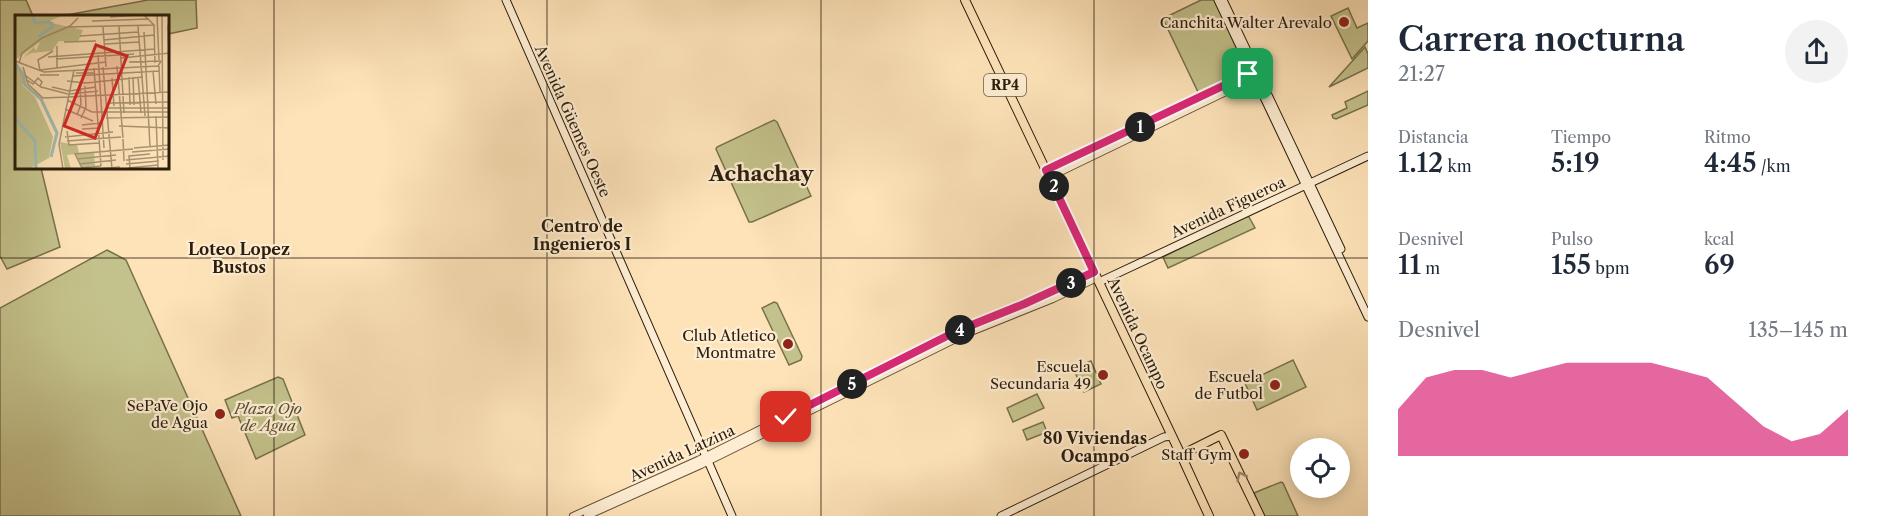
<!DOCTYPE html>
<html lang="es">
<meta charset="utf-8">
<style>
:root{--surface:#fff;--page:#f2f2f3;--text:#1f2937;--muted:#747a83;--accent:#db2777}
body{margin:0;font-family:"Libre Caslon Text",serif;background:var(--page);color:var(--text);height:100vh;display:flex;flex-direction:column;font-size:22px;white-space:nowrap}
*{box-sizing:border-box;margin:0}
p{font-size:20px;color:var(--muted)}
.icon{flex:none;width:33px;height:33px;fill:none;stroke:currentColor;stroke-width:2;stroke-linecap:round;stroke-linejoin:round}
.map{position:relative;flex:1;overflow:hidden}
.details{display:flex;flex-direction:column;background:var(--surface);width:510px}
.details>*{flex:none}
.tools{position:absolute;left:1290px;top:438px;display:grid;gap:12px}
.tools a{display:grid;place-items:center;width:60px;height:60px;border-radius:50%;background:var(--surface);box-shadow:0 3px 15px #0003;font-size:30px}
.pin{position:absolute;display:grid;place-items:center;width:51px;height:51px;color:#fff;margin:-26px;border-radius:12px;box-shadow:0 3px 9px #0006}
.km{position:absolute;width:30px;height:30px;margin:-15px;border-radius:50%;background:#222;color:#fff;font-size:16px;line-height:30px;text-align:center}
.round{display:grid;place-items:center;flex:none;width:63px;height:63px;border-radius:32px;background:var(--page)}
.head{display:flex;align-items:center;justify-content:space-between;height:102px;padding:0 30px}
h1{font-size:33px;font-weight:600;line-height:45px}
.stats{display:grid;grid-template-columns:repeat(3,1fr);gap:9px;height:102px;padding:6px 30px}
.stats div{display:grid;align-content:center}
.stats b{font-size:26px;font-weight:600}
.stats small{font-size:16px;font-weight:400}
.stats p{font-size:16px}
.chart{height:168px;padding:12px 30px}
.chart p{display:flex;justify-content:space-between}
.chart svg{width:100%;height:108px;margin-top:6px;fill:var(--accent);opacity:.7}
main{display:flex;flex:1;min-height:0}
.map>svg:first-child{display:block}
.green{fill:#c4c28c;stroke:#78704c;stroke-width:1.5}
.lines{fill:none;stroke-linecap:round;stroke-linejoin:round}
.tertiary-casing{stroke:#604e37;stroke-width:8}
.secondary-casing{stroke:#2b1d0c;stroke-width:9}
.primary-casing{stroke:#2b1d0c;stroke-width:10}
.tertiary{stroke:#feedd2;stroke-width:6}
.secondary{stroke:#feedd2;stroke-width:7}
.primary{stroke:#fee3b9;stroke-width:8}
.oneway{stroke:#9f8a6b}
.route-casing{stroke:#fff;stroke-width:12}
.route{stroke:#db2777;stroke-width:8}
.grid{fill:none;stroke:#2b1d0c;stroke-width:1.5;stroke-opacity:0.55}
.poi-dot{fill:#8f2418;stroke:#feedd2;stroke-width:2}
.labels{text-anchor:middle;dominant-baseline:central;stroke-width:4.5;stroke-linejoin:round;paint-order:stroke}
.shield{fill:#feedd2;stroke:#6a5b47;stroke-width:1.5}
.shield-label{font-size:14px;font-weight:bold;fill:#2b1d0c}
.poi-label{font-size:15px;fill:#2b1d0c;stroke:#feedd2;text-anchor:end}
.street-label{font-size:15px;fill:#2b1d0c;stroke:#feedd2}
.park-label{font-size:15px;font-style:italic;fill:#594f32;stroke:#feedd2}
.neighbourhood-label{font-size:16px;font-weight:bold;fill:#2b1d0c;stroke:#feedd2}
.district-label{font-size:21px;font-weight:bold;fill:#2b1d0c;stroke:#feedd2}
.inset-river{fill:none;stroke:#a0beb2;stroke-width:3}
.inset-road{fill:none;stroke:#aa9474;stroke-width:1.5}
.view{fill:#d62828;fill-opacity:0.15;stroke:#d62828;stroke-width:3}
.inset-edge{fill:none;stroke:#2b1d0c;stroke-width:3}
</style>
<main>
<div class="map">
<svg width="1368" height="516" viewBox="0 0 1368 516">
<rect width="100%" height="100%" fill="#fee3b9"/>
<filter id="stains"><feTurbulence type="fractalNoise" baseFrequency=".00333" numOctaves="4"/><feColorMatrix values="0 0 0 0 .2 0 0 0 0 .09 0 0 0 0 .02 0 0 0 .5 -.17"/></filter>
<radialGradient id="worn" r=".72"><stop offset=".6" stop-color="#630" stop-opacity="0"/><stop offset="1" stop-color="#630" stop-opacity=".3"/></radialGradient>
<path class="green" d="M 0,0 L 26,0 L 33,16 L 16,16 L 16,168 L 41,168 L 60,247 L 7,269 L 0,256 Z
M 148,0 L 196,0 L 197,28 L 168,34 L 168,16 L 61,16 Z
M 1201,0 L 1215,0 L 1248,70 L 1245,73 L 1199,94 L 1164,21 L 1164,18 Z
M 1348,8 L 1357,28 L 1368,23 L 1368,41 L 1352,59 L 1331,16 Z
M 1365,47 L 1368,54 L 1368,68 L 1329,87 Z
M 1368,91 L 1368,105 L 1336,119 L 1333,118 L 1332,115 L 1347,108 L 1345,102 Z
M 774,120 L 777,122 L 811,196 L 752,222 L 749,222 L 716,149 L 717,147 Z
M 1246,216 L 1249,217 L 1255,228 L 1168,268 L 1163,257 Z
M 107,250 L 126,260 L 241,516 L 0,516 L 0,308 Z
M 774,302 L 777,303 L 802,356 L 801,360 L 789,365 L 762,308 Z
M 1293,360 L 1306,387 L 1257,410 L 1245,383 Z
M 1091,361 L 1101,384 L 1084,392 L 1073,368 Z
M 278,377 L 283,379 L 305,435 L 256,459 L 238,416 L 232,418 L 225,400 Z
M 1037,394 L 1044,408 L 1013,422 L 1007,408 Z
M 1043,422 L 1047,432 L 1027,440 L 1023,430 Z
M 1281,482 L 1283,483 L 1298,516 L 1264,516 L 1254,493 Z"/>
<g class="lines">
<defs>
<path id="tertiary" d="M 1046,170 L 1252,72 L 1254,72
M 1050,177 L 1255,78 L 1256,76
M 573,516 L 698,460 L 957,331 L 1024,304 L 1094,271
M 587,516 L 701,465 L 966,334 L 1053,299 L 1097,278"/>
<path id="secondary" d="M 506,0 L 732,516
M 1218,0 L 1368,317
M 1223,0 L 1341,249
M 1099,282 L 1368,156
M 1001,516 L 1164,437 L 1172,436"/>
<path id="primary" d="M 965,0 L 1181,455 L 1209,516
M 1181,455 L 1221,435 L 1260,516"/>
</defs>
<use href="#tertiary" class="tertiary-casing"/>
<use href="#secondary" class="secondary-casing"/>
<use href="#primary" class="primary-casing"/>
<use href="#tertiary" class="tertiary"/>
<use href="#secondary" class="secondary"/>
<use href="#primary" class="primary"/>
</g>
<defs><path id="oneway-chevron" d="M-2-3.5L2.5 0L-2 3.5" fill="none" stroke-width="1.6" stroke-linecap="round" stroke-linejoin="round" transform="scale(1.5)"/></defs>
<use class="oneway" href="#oneway-chevron" transform="translate(1241 476) rotate(-116)"/>
<g class="lines">
<defs>
<path id="route" d="M 786,417 L 957,331 L 1024,304 L 1094,272 L 1046,170 L 1248,74"/>
</defs>
<use href="#route" class="route-casing"/>
<use href="#route" class="route"/>
</g>
<path class="grid" d="M 274,0 L 274,516M 547,0 L 547,516M 821,0 L 821,516M 1094,0 L 1094,516M 0,258 L 1368,258"/>
<g class="poi-dot">
<circle cx="1344" cy="22" r="6"/>
<circle cx="788" cy="344" r="6"/>
<circle cx="1103" cy="375" r="6"/>
<circle cx="1275" cy="385" r="6"/>
<circle cx="220" cy="414" r="6"/>
<circle cx="1244" cy="454" r="6"/>
</g>
<g class="labels">
<rect class="shield" x="984" y="74" width="42" height="22" rx="4.5"/>
<g class="shield-label">
<text x="1005" y="85">RP4</text>
</g>
<g class="poi-label">
<text x="1332" y="22">Canchita Walter Arevalo</text>
<text x="776" y="335">Club Atletico<tspan x="776" dy="17">Montmatre</tspan></text>
<text x="1091" y="366">Escuela<tspan x="1091" dy="17">Secundaria 49</tspan></text>
<text x="1263" y="376">Escuela<tspan x="1263" dy="17">de Futbol</tspan></text>
<text x="208" y="405">SePaVe Ojo<tspan x="208" dy="17">de Agua</tspan></text>
<text x="1232" y="454">Staff Gym</text>
</g>
<g class="street-label">
<text transform="translate(573 121) rotate(66)">Avenida Güemes Oeste</text>
<text transform="translate(1228 207) rotate(-25)">Avenida Figueroa</text>
<text transform="translate(1138 333) rotate(65)">Avenida Ocampo</text>
<text transform="translate(682 453) rotate(-25)">Avenida Latzina</text>
</g>
<g class="park-label">
<text x="268" y="408">Plaza Ojo<tspan x="268" dy="17">de Agua</tspan></text>
</g>
<g class="neighbourhood-label">
<text x="582" y="226">Centro de<tspan x="582" dy="18">Ingenieros I</tspan></text>
<text x="239" y="249">Loteo Lopez<tspan x="239" dy="18">Bustos</tspan></text>
<text x="1095" y="438">80 Viviendas<tspan x="1095" dy="18">Ocampo</tspan></text>
</g>
<g class="district-label">
<text x="761" y="173">Achachay</text>
</g>
</g>
<g transform="translate(15 15)">
<rect width="154" height="154" fill="#fee3b9"/>
<path d="M 0,0 L 49,0 L 32,7 L 68,15 L 63,27 L 44,26 L 37,36 L 16,38 L 9,42 L 19,32 L 21,36 L 25,27 L 0,45 ZM 0,49 L 8,59 L 8,71 L 20,82 L 38,122 L 34,143 L 14,154 L 0,154 ZM 45,127 L 62,130 L 64,138 L 79,138 L 80,151 L 67,153 L 60,139 L 52,140 L 56,154 L 50,154 Z" fill="#c4c28c"/>
<path class="inset-river" d="M 17,0 L 20,8 L 36,7M 23,22 L 37,12 L 37,7M 0,48 L 8,59 L 10,70 L 26,84 L 42,118 L 36,142M 0,103 L 20,126 L 21,154"/>
<path class="inset-road" d="M 142,0 L 144,45M 147,0 L 148,145M 95,2 L 121,0M 77,6 L 134,4M 139,10 L 140,48M 153,10 L 154,40M 104,11 L 109,98M 123,11 L 130,101M 53,12 L 139,10 L 129,0M 88,12 L 91,52M 129,17 L 135,132M 65,21 L 123,17M 89,25 L 139,20M 49,27 L 81,26M 90,29 L 124,27M 83,40 L 89,133M 33,42 L 140,34M 106,43 L 155,38M 41,44 L 119,39M 0,46 L 29,57 L 143,51 L 146,46M 114,47 L 146,46M 4,48 L 7,38 L 27,23 L 55,11 L 63,3M 102,51 L 108,123M 144,51 L 145,77M 8,52 L 13,69 L 28,83 L 53,82M 88,52 L 97,154M 42,53 L 42,31M 79,53 L 86,151M 25,55 L 91,47M 25,56 L 23,45 L 38,36M 138,56 L 141,89M 61,58 L 80,58M 25,60 L 44,60M 11,61 L 26,72 L 53,79M 57,61 L 144,56M 114,62 L 115,90M 118,62 L 119,90M 123,62 L 126,98M 97,63 L 99,91M 12,65 L 18,69 L 23,63 L 27,67 L 25,71M 52,66 L 71,68 L 128,62M 37,72 L 54,76 L 81,72M 55,79 L 83,76M 53,82 L 155,77M 52,85 L 77,97 L 155,97M 94,88 L 155,87M 91,93 L 155,93M 50,94 L 78,106M 62,100 L 66,89 L 65,72M 141,101 L 143,154M 66,103 L 71,92 L 70,71M 91,103 L 155,102M 67,110 L 85,108M 104,111 L 155,113M 67,114 L 85,113M 52,116 L 54,130 L 84,128M 50,122 L 98,117M 108,124 L 109,146M 52,126 L 106,122M 119,133 L 155,130M 117,137 L 155,134M 62,144 L 101,140M 111,145 L 155,141M 64,149 L 101,145M 111,149 L 144,146M 86,151 L 67,153 L 60,139 L 118,134M 113,153 L 143,150M 115,153 L 114,141 L 135,139M 48,154 L 44,129 L 59,55M 83,154 L 105,152"/>
<path class="view" d="M 81,30 L 112,41 L 80,123 L 49,111 Z"/>
<rect width="154" height="154" class="inset-edge"/>
</g>
<rect width="100%" height="100%" filter="url(#stains)"/>
<rect width="100%" height="100%" fill="url(#worn)"/>
</svg>
<div class="tools">
<a><svg class="icon" aria-label="locate" viewBox="0 0 24 24"><circle cx="12" cy="12" r="6"/><path d="M12 2v4M12 18v4M2 12h4M18 12h4"/></svg></a>
</div>
<div class="pin" style="left:1248px;top:74px;background:#1e9e55"><svg class="icon" aria-label="arrive" viewBox="0 0 24 24"><path d="M6 21V4h12l-3 4 3 4H6"/></svg></div>
<div class="pin" style="left:786px;top:417px;background:#d93025"><svg class="icon" aria-label="check" viewBox="0 0 24 24"><path d="M5 12l5 5 9-10"/></svg></div>
<b class="km" style="left:1140px;top:127px">1</b>
<b class="km" style="left:1054px;top:186px">2</b>
<b class="km" style="left:1071px;top:283px">3</b>
<b class="km" style="left:960px;top:330px">4</b>
<b class="km" style="left:852px;top:384px">5</b>
</div>
<section class="details">
<div class="head"><div><h1>Carrera nocturna</h1><p>21:27</p></div><a class="round"><svg class="icon" aria-label="share" viewBox="0 0 24 24"><path d="M12 15V3M7 8l5-5 5 5M5 13v7h14v-7"/></svg></a></div>
<div class="stats">
<div><p>Distancia</p><b>1.12<small> km</small></b></div>
<div><p>Tiempo</p><b>5:19</b></div>
<div><p>Ritmo</p><b>4:45<small> /km</small></b></div>
</div>
<div class="stats">
<div><p>Desnivel</p><b>11<small> m</small></b></div>
<div><p>Pulso</p><b>155<small> bpm</small></b></div>
<div><p>kcal</p><b>69</b></div>
</div>
<div class="chart"><p><span>Desnivel</span>135–145 m</p>
<svg viewBox="0 0 160 44" preserveAspectRatio="none"><path d="M0 44V25L10 12L20 9L30 9L40 12L50 9L60 6L70 6L80 6L90 6L100 9L110 12L120 22L130 32L140 38L150 35L160 25V44z"/></svg>
</div>
</section>
</main>
